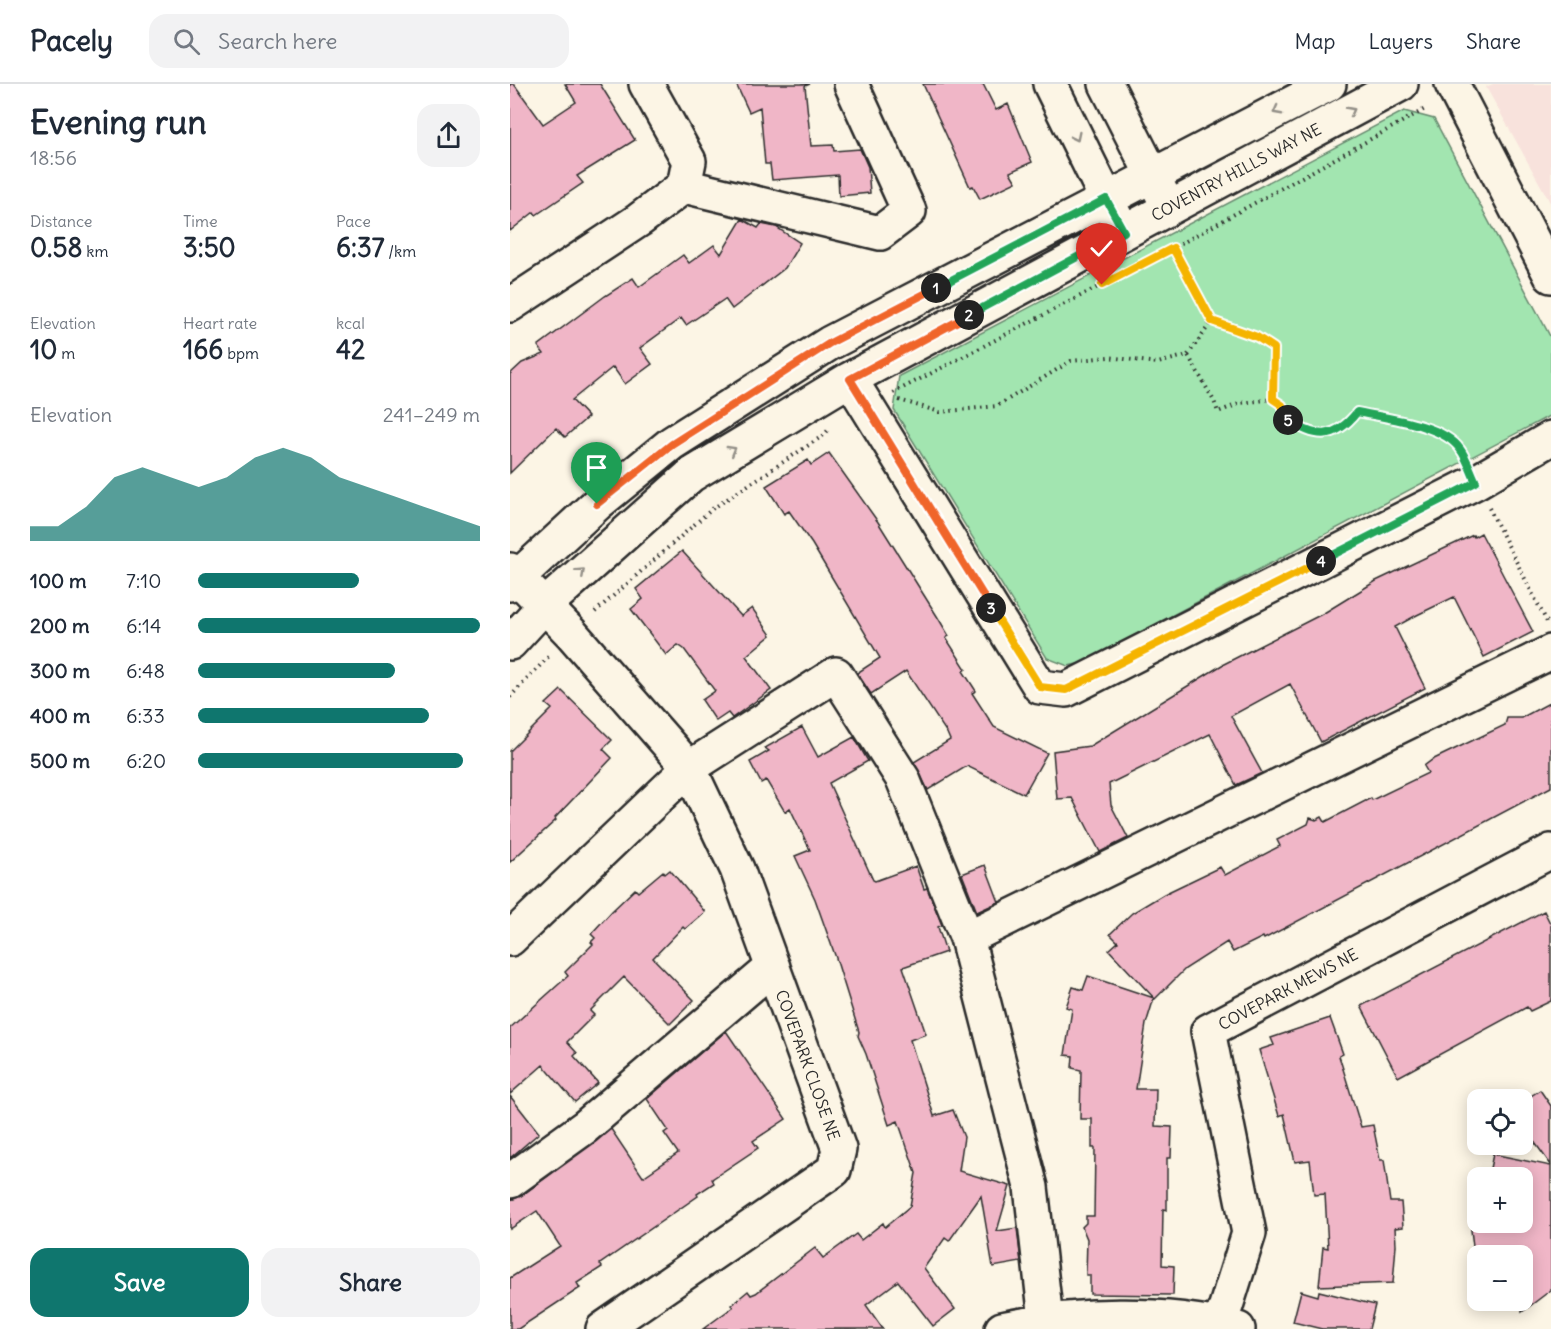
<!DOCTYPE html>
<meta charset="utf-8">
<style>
:root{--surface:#fff;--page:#f2f2f3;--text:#1f2937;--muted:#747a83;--line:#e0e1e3;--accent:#0f766e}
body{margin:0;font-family:Delius,sans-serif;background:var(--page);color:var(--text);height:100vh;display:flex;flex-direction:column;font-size:22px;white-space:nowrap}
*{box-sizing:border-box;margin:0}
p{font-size:20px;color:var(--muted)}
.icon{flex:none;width:33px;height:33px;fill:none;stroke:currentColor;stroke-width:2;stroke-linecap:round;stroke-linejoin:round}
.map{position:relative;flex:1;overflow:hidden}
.side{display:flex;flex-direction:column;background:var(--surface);width:510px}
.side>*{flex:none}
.fabs{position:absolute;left:957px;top:1005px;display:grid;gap:12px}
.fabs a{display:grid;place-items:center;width:66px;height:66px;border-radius:12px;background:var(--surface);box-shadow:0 3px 15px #0003;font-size:30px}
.pin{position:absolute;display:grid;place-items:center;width:51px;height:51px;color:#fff;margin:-62px -26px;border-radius:50% 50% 50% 0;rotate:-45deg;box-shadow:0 0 6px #0007}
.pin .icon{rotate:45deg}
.km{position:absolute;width:30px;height:30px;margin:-15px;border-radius:50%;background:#222;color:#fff;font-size:16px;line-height:30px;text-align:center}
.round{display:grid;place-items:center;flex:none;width:63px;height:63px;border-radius:18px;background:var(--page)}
.headline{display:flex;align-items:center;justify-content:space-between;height:102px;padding:0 30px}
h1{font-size:33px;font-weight:800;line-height:45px}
.figures{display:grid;grid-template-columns:repeat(3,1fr);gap:9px;height:102px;padding:6px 30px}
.figures div{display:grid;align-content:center}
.figures b{font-size:26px;font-weight:800}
.figures small{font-size:16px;font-weight:400}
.figures p{font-size:16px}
.chart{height:168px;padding:12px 30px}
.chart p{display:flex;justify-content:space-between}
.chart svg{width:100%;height:108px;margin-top:6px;fill:var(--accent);opacity:.7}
.button{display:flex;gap:12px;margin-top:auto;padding:12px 30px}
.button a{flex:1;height:69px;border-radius:18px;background:var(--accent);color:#fff;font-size:24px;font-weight:800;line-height:69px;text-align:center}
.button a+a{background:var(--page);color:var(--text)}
ul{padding:0 30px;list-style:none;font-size:20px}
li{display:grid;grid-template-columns:96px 72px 1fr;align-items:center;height:45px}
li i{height:15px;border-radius:8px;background:var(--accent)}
header{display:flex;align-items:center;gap:36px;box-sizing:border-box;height:84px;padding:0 30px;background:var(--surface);border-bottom:2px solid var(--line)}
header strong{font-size:28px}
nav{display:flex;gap:33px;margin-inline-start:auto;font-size:21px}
.search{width:420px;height:54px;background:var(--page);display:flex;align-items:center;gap:15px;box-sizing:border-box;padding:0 21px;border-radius:18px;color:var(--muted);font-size:22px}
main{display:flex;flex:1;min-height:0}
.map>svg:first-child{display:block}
.built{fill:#f8e2dc}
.green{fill:#a2e5b0;stroke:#66886e;stroke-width:1.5}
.building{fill:#f0b6c7;stroke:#2b2b2b;stroke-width:1.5}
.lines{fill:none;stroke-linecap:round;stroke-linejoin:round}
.minor-casing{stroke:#2b2b2b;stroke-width:38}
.path{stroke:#2b2b2b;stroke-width:4;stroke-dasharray:1.5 4.5;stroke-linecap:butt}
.minor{stroke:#fcf5e5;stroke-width:33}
.oneway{stroke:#949088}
.split-1-casing{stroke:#fff;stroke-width:12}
.split-2-casing{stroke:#fff;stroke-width:12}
.split-3-casing{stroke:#fff;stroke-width:12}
.split-4-casing{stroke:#fff;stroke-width:12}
.split-5-casing{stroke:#fff;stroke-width:12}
.split-6-casing{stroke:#fff;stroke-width:12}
.split-1{stroke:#f0652b;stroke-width:8}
.split-2{stroke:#22a559;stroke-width:8}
.split-3{stroke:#f0652b;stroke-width:8}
.split-4{stroke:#f5b400;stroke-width:8}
.split-5{stroke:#22a559;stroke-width:8}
.split-6{stroke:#f5b400;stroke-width:8}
.labels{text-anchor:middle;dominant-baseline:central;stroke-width:4.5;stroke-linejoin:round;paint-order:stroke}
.street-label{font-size:16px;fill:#2b2b2b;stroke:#fcf5e5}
</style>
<header>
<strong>Pacely</strong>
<div class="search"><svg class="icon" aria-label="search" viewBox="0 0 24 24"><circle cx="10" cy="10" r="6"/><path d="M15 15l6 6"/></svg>Search here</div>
<nav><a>Map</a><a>Layers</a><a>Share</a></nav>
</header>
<main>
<section class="side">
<div class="headline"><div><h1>Evening run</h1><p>18:56</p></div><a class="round"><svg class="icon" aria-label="share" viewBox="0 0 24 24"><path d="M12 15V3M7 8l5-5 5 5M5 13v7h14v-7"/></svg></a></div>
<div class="figures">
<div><p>Distance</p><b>0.58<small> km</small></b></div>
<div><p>Time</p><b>3:50</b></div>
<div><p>Pace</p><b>6:37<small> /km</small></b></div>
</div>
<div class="figures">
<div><p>Elevation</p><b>10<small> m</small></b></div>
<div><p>Heart rate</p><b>166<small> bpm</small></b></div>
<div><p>kcal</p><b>42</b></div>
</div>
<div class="chart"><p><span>Elevation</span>241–249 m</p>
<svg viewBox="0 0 160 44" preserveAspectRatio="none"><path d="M0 44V38L10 38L20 30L30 18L40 14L50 18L60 22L70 18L80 10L90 6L100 10L110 18L120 22L130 26L140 30L150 34L160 38V44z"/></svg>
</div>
<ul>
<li><b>100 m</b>7:10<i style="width:57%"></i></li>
<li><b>200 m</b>6:14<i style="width:100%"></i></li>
<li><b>300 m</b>6:48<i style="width:70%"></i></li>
<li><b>400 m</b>6:33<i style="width:82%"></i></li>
<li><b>500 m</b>6:20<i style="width:94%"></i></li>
</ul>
<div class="button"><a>Save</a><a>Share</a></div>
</section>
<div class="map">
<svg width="1041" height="1245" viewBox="0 0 1041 1245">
<rect width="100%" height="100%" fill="#fcf5e5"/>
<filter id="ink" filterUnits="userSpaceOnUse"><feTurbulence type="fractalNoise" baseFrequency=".0167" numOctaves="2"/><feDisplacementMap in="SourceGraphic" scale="12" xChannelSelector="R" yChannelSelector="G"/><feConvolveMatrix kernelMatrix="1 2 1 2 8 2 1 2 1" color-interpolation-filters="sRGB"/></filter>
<g filter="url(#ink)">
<path class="built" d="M 983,0 L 1041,0 L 1041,120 L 976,3 Z"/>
<path class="green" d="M 894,27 L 924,35 L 1041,254 L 1041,331 L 572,579 L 558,582 L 537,574 L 384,326 L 389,292 Z"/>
<path class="building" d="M 0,0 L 4,0 L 33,40 L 66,18 L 55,0 L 90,0 L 125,56 L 67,92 L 73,99 L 26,131 L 24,128 L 0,147 Z
M 226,0 L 300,0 L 295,2 L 301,62 L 323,61 L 324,67 L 350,65 L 358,83 L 360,109 L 329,112 L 328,91 L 262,96 L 260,80 L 255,80 L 250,23 L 239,28 Z
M 413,0 L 473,0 L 486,26 L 498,20 L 522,78 L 500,88 L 506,98 L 470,115 L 463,102 L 460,103 Z
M 232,135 L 248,144 L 251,140 L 266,143 L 290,159 L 275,184 L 222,225 L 215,215 L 176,241 L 171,234 L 130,264 L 142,280 L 115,300 L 103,283 L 62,316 L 78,333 L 55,353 L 46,344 L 0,389 L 0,290 L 12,279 L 34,270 L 28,262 L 95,212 L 123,194 L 129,203 L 173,171 L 179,179 L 204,161 L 211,170 Z
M 319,369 L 368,438 L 427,532 L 439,552 L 436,554 L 456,585 L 453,587 L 466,607 L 462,609 L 484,643 L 537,669 L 514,710 L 457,682 L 418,706 L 404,678 L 440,656 L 437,649 L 396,587 L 361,610 L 347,589 L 370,574 L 302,460 L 279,427 L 274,430 L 256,402 L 298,376 L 301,381 Z
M 971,449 L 1023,548 L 974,573 L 944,513 L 907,531 L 885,543 L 915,604 L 811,658 L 780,600 L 721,632 L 752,689 L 726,701 L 700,650 L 599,700 L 601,721 L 618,754 L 590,768 L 562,714 L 547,715 L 543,667 L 580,662 L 712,581 L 814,529 L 866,497 L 963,451 L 964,453 Z
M 172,467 L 231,532 L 242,524 L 261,551 L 236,572 L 261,606 L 222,634 L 218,629 L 206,637 L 192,616 L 205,607 L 174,565 L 168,561 L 156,571 L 121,525 L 133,515 L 126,505 Z
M 51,606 L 102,656 L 93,665 L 102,674 L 45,734 L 46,736 L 0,778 L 0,667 L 42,625 L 36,620 Z
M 1041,618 L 1041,703 L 754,855 L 753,853 L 723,868 L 717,858 L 675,885 L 645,915 L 599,866 L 608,858 L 600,850 L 622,829 L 654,810 L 710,783 L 715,791 L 770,762 L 767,756 L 798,740 L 800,734 L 806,736 L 812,733 L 815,738 L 861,714 L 862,716 L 918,689 L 914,682 L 922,676 L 995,641 L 997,634 L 1011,634 Z
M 292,643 L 308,673 L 344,653 L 358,677 L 319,699 L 363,796 L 365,797 L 406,782 L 414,805 L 417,804 L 432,841 L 428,843 L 436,868 L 393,883 L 416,950 L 400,956 L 424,1032 L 443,1026 L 454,1053 L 449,1087 L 500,1102 L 487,1147 L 507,1144 L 511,1178 L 483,1183 L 471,1112 L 439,1157 L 435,1154 L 414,1184 L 445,1225 L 423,1242 L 388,1197 L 356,1221 L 373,1245 L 193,1245 L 223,1223 L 221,1221 L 238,1207 L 241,1211 L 246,1209 L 305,1164 L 313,1174 L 346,1150 L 351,1156 L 373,1139 L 375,1143 L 400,1122 L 406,1089 L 388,1037 L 379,1041 L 356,970 L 348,952 L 349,948 L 326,874 L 305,815 L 285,772 L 300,766 L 280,724 L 275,728 L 256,696 L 251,699 L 240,678 L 259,667 L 255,664 Z
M 475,781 L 489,818 L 467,828 L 452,790 Z
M 160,786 L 195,828 L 175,845 L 173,843 L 143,874 L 184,916 L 160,940 L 114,893 L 80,927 L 84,931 L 57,958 L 67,969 L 64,972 L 88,999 L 65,1018 L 33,981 L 0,1010 L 0,944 L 58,892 L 55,888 L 83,860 L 81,858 L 85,854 L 81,850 L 102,827 L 125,805 L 128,808 L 153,787 L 155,790 Z
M 1034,827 L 1041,841 L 1041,917 L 1020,927 L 1017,923 L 888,993 L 851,922 Z
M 578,892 L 644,914 L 636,940 L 626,1005 L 646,1005 L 645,1042 L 662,1043 L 661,1074 L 657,1074 L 657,1126 L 653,1125 L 652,1181 L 664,1182 L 663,1211 L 580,1210 L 580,1191 L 576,1191 L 577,1155 L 572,1143 L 576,1139 L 576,1132 L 584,1132 L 585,1064 L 582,1064 L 582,1035 L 570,1035 L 571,986 L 562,984 L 563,972 L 555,971 L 562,925 L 556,923 L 563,903 L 573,906 Z
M 820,934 L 833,970 L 829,972 L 851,1043 L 863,1041 L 870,1076 L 874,1076 L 880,1118 L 891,1118 L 893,1143 L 885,1144 L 886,1161 L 883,1199 L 809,1202 L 813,1163 L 818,1164 L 815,1110 L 804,1111 L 800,1076 L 785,1078 L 774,1030 L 769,1032 L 749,966 L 764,961 L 761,954 Z
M 216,947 L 276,1035 L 243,1057 L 248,1064 L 202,1095 L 204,1099 L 187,1110 L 188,1112 L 90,1180 L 92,1183 L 67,1199 L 70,1204 L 8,1245 L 0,1245 L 0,1194 L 50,1162 L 27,1127 L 0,1145 L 0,1116 L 11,1112 L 101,1045 L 133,1093 L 168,1069 L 154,1049 L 158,1046 L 137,1015 Z
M 1030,1006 L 1041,1022 L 1041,1081 L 1012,1041 L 1012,1018 Z
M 0,1012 L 29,1049 L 0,1074 Z
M 983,1070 L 1041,1082 L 1041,1206 L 1012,1228 L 1012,1168 L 964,1170 L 960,1138 L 1012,1138 L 1012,1094 L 978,1094 Z
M 791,1207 L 808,1212 L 809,1207 L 865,1221 L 859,1245 L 812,1245 L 783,1238 Z"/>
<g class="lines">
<defs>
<path id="minor" d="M 540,0 L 607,136
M 596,0 L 653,112
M 942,0 L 1041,192
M 174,102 L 370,149 L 399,127 L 341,0
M 0,221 L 129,136 L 174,102 L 179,77 L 136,0
M 340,295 L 530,603 L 556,606 L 966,398 L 1041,354
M 0,486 L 61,549 L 179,684 L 227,785 L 329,1065 L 324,1086 L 93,1245
M 0,500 L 87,420 L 162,359 L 320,259 L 819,0
M 0,559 L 34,522 L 181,391 L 340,295 L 891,0
M 457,854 L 1041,568
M 0,855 L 179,684 L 326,590 L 393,695 L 457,854 L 521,1103 L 536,1236
M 0,1097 L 75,1043 L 263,883
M 710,1241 L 739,1149 L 698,947 L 1041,767
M 492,1245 C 568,1229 651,1227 728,1245"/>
</defs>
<use href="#minor" class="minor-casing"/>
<path class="path" d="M 663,164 L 702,237
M 678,271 L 702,237 L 747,253 L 764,264 L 763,315
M 383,309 L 663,164 L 917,24
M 389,316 L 430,328 L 487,322 L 561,277 L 598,273 L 648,279 L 678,271 L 704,317 L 708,328 L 731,319 L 763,315 C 774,322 772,328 779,336 C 802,359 829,350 847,328 C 878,334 939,340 953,371
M 979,424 L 1038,540
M 85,528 L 202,425 L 314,351 L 320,344
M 0,613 L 41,570"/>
<use href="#minor" class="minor"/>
</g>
<defs><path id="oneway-chevron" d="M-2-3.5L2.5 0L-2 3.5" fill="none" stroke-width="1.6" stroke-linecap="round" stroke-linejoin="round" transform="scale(1.5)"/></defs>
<g class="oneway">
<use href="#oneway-chevron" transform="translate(767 27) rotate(152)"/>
<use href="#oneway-chevron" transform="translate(841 27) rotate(-28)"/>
<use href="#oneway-chevron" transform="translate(566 53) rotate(64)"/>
<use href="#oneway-chevron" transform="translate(222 366) rotate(-31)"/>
<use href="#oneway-chevron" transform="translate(71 488) rotate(-42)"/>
</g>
</g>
<g class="lines" filter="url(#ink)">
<defs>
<path id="split-1" d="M 87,420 L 162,360 L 320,259 L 426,204"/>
<path id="split-2" d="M 426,204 L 596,115 L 614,148 L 459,231"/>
<path id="split-3" d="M 459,231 L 340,295 L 481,524"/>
<path id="split-4" d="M 481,524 L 530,603 L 556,606 L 811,477"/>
<path id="split-5" d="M 778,336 C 806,355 825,356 847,328 C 875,334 933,340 950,365 C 957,374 961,388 966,398 L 811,477"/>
<path id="split-6" d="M 592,201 L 663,164 L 702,237 L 747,253 L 764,264 L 763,315 L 772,321 L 778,336"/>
</defs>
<use href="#split-1" class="split-1-casing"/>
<use href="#split-2" class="split-2-casing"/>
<use href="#split-3" class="split-3-casing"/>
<use href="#split-4" class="split-4-casing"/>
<use href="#split-5" class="split-5-casing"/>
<use href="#split-6" class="split-6-casing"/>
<use href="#split-1" class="split-1"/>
<use href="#split-2" class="split-2"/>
<use href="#split-3" class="split-3"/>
<use href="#split-4" class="split-4"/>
<use href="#split-5" class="split-5"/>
<use href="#split-6" class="split-6"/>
</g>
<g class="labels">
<g class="street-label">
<text transform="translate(726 88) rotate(-28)">COVENTRY HILLS WAY NE</text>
<text transform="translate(778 905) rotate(-28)">COVEPARK MEWS NE</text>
<text transform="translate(298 981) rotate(70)">COVEPARK CLOSE NE</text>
</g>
</g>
</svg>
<div class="fabs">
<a><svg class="icon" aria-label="locate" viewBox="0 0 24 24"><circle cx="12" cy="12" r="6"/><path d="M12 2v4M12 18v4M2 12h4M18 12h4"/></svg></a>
<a>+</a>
<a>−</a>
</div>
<div class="pin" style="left:87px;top:420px;background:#1e9e55"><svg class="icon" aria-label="arrive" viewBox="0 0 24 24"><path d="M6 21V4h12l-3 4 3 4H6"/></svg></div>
<div class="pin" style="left:592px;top:201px;background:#d93025"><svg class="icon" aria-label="check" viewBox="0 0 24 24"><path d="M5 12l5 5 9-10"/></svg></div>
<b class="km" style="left:426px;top:204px">1</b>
<b class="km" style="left:459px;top:231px">2</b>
<b class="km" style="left:481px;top:524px">3</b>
<b class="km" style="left:811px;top:477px">4</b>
<b class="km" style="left:778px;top:336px">5</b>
</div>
</main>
